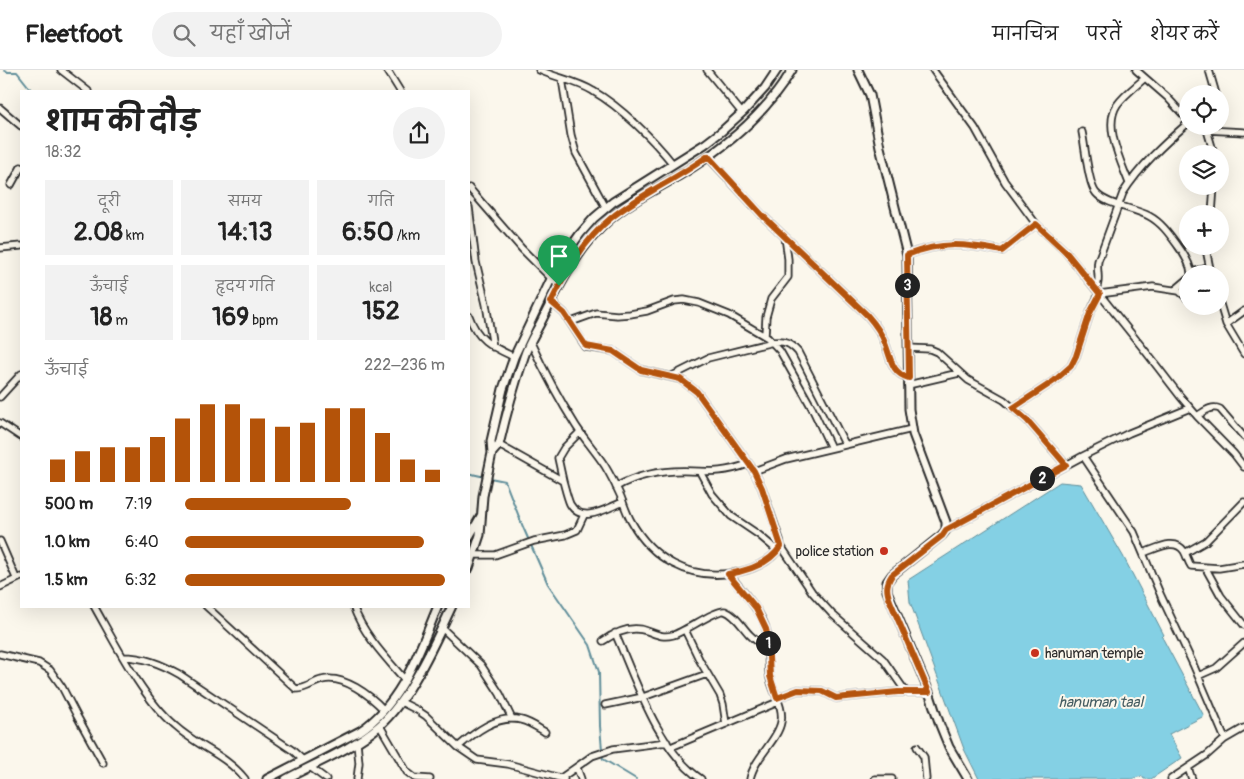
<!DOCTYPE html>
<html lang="hi">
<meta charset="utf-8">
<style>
:root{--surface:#fff;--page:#f2f2f2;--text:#222;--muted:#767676;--line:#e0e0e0;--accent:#b45309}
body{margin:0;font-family:Pangolin,"Playpen Sans Deva",sans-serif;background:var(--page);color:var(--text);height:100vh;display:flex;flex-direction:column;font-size:19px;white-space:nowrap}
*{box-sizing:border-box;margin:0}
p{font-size:16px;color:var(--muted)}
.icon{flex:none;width:28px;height:28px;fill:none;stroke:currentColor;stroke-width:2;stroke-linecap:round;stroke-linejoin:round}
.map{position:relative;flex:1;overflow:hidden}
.sheet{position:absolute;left:20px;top:20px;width:450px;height:518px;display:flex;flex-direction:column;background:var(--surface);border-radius:0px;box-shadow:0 5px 20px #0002}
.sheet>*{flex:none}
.controls{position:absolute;left:1179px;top:15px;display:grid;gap:10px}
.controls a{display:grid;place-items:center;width:50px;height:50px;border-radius:50%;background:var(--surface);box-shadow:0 5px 20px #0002;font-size:25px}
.pin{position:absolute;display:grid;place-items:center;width:42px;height:42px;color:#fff;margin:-51px -21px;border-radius:50% 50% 50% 0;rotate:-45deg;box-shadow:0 0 5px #0007}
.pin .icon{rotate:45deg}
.km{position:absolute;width:25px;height:25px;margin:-12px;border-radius:50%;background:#222;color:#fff;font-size:14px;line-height:25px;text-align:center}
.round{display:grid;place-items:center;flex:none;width:52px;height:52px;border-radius:26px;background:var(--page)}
.head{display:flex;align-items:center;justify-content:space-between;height:85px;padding:0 25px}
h1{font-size:28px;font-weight:700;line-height:38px}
.stats{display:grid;grid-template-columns:repeat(3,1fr);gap:8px;height:85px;padding:5px 25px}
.stats div{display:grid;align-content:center;border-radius:0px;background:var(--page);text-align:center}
.stats b{font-size:25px;font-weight:700}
.stats small{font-size:14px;font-weight:400}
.stats p{font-size:14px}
.chart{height:140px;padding:10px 25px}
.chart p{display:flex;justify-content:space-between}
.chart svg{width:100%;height:90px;margin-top:5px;stroke:var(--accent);stroke-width:6}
ul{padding:0 25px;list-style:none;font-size:16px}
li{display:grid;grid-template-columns:80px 60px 1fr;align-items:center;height:38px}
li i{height:12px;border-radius:6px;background:var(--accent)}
header{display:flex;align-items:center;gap:30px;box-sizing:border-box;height:70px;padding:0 25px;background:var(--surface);border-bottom:1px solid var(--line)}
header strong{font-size:24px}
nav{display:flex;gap:28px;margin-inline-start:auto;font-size:18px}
.search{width:350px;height:45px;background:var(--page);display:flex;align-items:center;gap:12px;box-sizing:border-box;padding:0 18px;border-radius:28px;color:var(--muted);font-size:19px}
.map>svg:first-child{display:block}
.water{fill:#84d0e4;stroke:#608e9a}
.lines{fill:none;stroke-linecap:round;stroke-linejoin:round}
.stream{stroke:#608e9a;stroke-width:2}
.minor-casing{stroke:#2b2b2b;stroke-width:9}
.tertiary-casing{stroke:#2b2b2b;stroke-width:11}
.minor{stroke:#fbf7ec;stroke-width:5.5}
.tertiary{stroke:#fbf7ec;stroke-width:7}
.route-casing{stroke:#fff;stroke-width:10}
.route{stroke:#b45309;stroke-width:6}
.poi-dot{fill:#c8321e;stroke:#fbf7ec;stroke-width:2}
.labels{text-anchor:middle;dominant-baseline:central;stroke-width:4;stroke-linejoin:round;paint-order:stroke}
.poi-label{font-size:14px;fill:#2b2b2b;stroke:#fbf7ec;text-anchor:end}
.water-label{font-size:15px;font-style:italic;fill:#465d62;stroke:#fbf7ec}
</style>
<header>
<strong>Fleetfoot</strong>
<div class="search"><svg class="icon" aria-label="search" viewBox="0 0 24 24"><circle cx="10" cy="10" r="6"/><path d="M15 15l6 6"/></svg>यहाँ खोजें</div>
<nav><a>मानचित्र</a><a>परतें</a><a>शेयर करें</a></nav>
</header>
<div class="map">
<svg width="1244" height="709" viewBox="0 0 1244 709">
<rect width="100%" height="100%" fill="#fbf7ec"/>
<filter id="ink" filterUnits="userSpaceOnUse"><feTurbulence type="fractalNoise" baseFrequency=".02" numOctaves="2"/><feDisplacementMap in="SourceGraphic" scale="10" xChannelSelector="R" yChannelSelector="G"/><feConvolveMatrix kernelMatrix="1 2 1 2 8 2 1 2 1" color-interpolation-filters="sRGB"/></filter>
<g filter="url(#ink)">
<path class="water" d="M 1060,412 L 1081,414 L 1123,486 L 1164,565 L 1162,567 L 1204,646 L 1169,664 L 1182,688 L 1151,709 L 1144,709 L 1142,706 L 1131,709 L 979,709 L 964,679 L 910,532 L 908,510 Z"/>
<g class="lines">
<path class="stream" d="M 4,0 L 8,2 L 17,2 L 32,21
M 469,402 L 472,404 L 485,407
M 490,408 L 505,411 L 523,457 L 548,514 L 590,575 L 599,602 L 600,656 L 602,680
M 602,685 L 603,689 L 636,709"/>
<defs>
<path id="minor" d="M 61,0 L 88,21
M 387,0 L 400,21
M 539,0 C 557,8 577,11 593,21 C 621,37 653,69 673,94
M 707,0 L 742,43
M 933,0 L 975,58 L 1005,112 L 1036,154
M 1136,0 L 1167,27 L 1188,50
M 1209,0 L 1216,24
M 562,9 L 571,65 L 576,83 L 606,138
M 0,38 L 21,56
M 1198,56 L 1207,60 L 1244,62
M 1207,60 L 1214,84
M 1082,62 C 1085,75 1088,114 1096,123 C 1106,135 1134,138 1149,146 C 1162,153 1170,165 1178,176 C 1184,184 1191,194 1191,204
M 708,87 L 763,146 L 867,245 C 875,254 881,262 885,273 C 891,288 891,303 909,308
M 1129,113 C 1121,92 1103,56 1117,35 C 1124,25 1136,16 1145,8
M 11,115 L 21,97
M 469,118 L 522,179 L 559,216
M 469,137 L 476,192 L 486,234 L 493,277
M 1212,144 L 1214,116
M 1208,176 L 1207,184 L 1211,204
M 0,178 L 21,176
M 907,185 C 943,171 964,174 1002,181 L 1036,154 L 1065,181 L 1146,282 L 1180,326 L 1197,346 L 1234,384 L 1244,397
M 1192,202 L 1209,198
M 1096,219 C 1101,210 1096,201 1098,191 L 1123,123 C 1140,96 1164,74 1188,53
M 1175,220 L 1188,209
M 1220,234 L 1226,254 L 1244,284
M 469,246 C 478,271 491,276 514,287
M 571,252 L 596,243 L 617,245 L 630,244 L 647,241 L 674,231 L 684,230 L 699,233 L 729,245 L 768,268 L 780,281 L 812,338 L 831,378
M 1226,254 L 1244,241
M 765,266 L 766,247 L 771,229 L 788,207 L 788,189 L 785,167
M 531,273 C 544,301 559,329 576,356 C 585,370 596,382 605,396 C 611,406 616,416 621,427 C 624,435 627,444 631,451 C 652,489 689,510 732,503 C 750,501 771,492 781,476 L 780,470 L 762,418 L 754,401 L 697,322 L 680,309 L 641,300 L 613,281 L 586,277 L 564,243 L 551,232
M 908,278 L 930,279 L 937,282 L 968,310 L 1004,330 L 1027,350 L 1066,395
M 672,306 L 708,288 L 773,272 C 785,271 790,273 798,282 L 845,374
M 908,315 L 959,303
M 0,327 L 21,304
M 1013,338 L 1054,311 L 1071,296 L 1076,286 L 1090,243 L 1099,224 L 1153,217 L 1179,221 L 1188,229
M 1197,346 C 1204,342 1211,335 1220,339 L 1244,367
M 0,353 L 21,367
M 499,375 L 563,411 C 565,418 567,427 570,434 C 582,455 607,438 623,432
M 1083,386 L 1129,363 L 1190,338
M 754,401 L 786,389 L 912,359
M 700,402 L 712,424 L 731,446 L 759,465 L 778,481
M 563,411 L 558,388 L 564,378 L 580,362
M 616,417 C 639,404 664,400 691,401 C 713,402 727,402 748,394
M 946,460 L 1083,386 L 1134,462 L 1161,526 L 1193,594 L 1225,669
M 0,471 L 16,508
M 781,476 L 812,522 L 832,544 L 883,589 L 906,622
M 1143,483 C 1156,479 1175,467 1184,481 C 1187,486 1188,492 1191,496 L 1219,498 L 1244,494
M 1185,483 L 1206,471 L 1244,432
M 474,485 L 495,485 L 534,471 L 565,465 L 577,460 L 584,445
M 1205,497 L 1221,526 L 1244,555
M 729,504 C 743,523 766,544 768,569 C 769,582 767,595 770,608 C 773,622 784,637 781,652 C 778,670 754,688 750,709
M 0,517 L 21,507
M 94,536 C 115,573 143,629 175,656 C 198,677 225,684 245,709
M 206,536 L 296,619 C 307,619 313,612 322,610 C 343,604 371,626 384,640
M 353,536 C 363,564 385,587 405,610
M 442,558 L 481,595 L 500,624 L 512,649
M 685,560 L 700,591 L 720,625 L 723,634 L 726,654
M 615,563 C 635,608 658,681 701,709
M 603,571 C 616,562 631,555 647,561 C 656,564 662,568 673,565 C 684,562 717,539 725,541 C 736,545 742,557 750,565 C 755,570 762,575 768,579
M 0,584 L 39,593 L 50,600 L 62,617 L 77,646 L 103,693
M 123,587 C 144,587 161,594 179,604 L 292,680 L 303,690
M 1198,606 L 1216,598 L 1244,573
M 777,628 L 798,620 L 822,621 L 836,628 L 898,622 L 929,622
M 401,632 L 417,640 L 426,646 L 458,677 L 477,690 L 508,694 L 564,709
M 605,635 L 643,627 L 707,604
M 380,656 L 407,702 L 415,708 L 430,709
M 458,677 C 474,663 497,644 521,650 C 530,652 538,658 545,662
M 671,677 L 778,632
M 917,677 L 924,687 L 926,709
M 310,697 L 326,709
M 577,698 L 581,709
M 1188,698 L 1192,709
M 561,708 L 592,686 L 613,679 L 667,672
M 357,709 L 359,693 L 357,672
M 875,709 L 892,709
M 1171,709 L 1207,685 L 1225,669 L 1244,658"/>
<path id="tertiary" d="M 858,0 L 870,25 L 880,77 L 907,185 L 909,339 L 913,364 L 946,452 L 946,460 L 942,465 L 892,505 L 887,512 L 887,521 L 929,622 L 940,655 L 949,677 L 968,709
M 492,383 L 499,375 C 506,345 514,316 524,287 C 528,274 536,262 542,250 C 560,214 579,177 609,150 C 634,128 666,115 693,97 C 732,72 768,40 792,0
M 469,467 L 481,446
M 469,498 L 480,465 L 483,426 L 492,383 L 491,371 L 503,319 L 514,287 L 551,209 L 568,181 L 580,164 L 594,148 L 613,132 L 705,74 L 722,61 L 744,41 L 765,18 L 777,0
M 267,709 L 360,661 C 402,633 419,581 438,536
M 286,709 C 316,693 354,678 379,656 C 409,630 435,573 452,536"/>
</defs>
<use href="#minor" class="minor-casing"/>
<use href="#tertiary" class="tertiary-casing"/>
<use href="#minor" class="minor"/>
<use href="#tertiary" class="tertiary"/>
</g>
</g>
<g class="lines" filter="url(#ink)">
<defs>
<path id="route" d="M 708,86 L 763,146 L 867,245 C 875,254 881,262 885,273 C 891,288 891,303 909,308 L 907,185 C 943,171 964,174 1002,181 L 1036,154 L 1065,181 L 1100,224 L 1090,243 L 1076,286 L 1071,296 L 1054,311 L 1013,338 L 1027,350 L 1066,395 L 946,460 L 942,466 L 892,505 C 886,514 886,520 890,531 L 929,622 L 898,622 L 836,628 L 822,621 L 798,620 L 777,628 L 770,606 L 768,568 L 766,559 L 756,538 L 728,504 C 748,501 770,493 781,476 L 762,418 L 754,401 L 697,322 L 680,309 L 641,300 L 613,281 L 586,276 L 564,243 L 551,232 C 566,202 584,170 611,148 C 641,124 677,109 708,86 Z"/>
</defs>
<use href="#route" class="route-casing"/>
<use href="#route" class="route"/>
</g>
<g class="poi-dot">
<circle cx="884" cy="481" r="5"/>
<circle cx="1035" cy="583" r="5"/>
</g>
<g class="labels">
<g class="poi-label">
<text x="874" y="481">police station</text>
<text x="1045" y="583" text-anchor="start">hanuman temple</text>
</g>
<g class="water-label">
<text x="1101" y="632">hanuman taal</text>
</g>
</g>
</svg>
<div class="controls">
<a><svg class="icon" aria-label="locate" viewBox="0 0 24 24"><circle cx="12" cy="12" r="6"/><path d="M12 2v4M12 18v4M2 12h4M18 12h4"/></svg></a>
<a><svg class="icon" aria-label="layers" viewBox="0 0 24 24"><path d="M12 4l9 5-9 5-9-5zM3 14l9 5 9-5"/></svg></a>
<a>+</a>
<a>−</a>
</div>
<div class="pin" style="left:559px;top:216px;background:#1e9e55"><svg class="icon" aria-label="arrive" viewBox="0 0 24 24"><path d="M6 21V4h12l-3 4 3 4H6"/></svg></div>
<b class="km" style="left:768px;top:573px">1</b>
<b class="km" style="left:1042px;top:408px">2</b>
<b class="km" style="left:907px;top:215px">3</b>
<section class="sheet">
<div class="head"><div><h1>शाम की दौड़</h1><p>18:32</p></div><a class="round"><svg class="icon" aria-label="share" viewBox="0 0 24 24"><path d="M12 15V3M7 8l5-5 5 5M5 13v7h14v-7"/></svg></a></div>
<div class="stats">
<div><p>दूरी</p><b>2.08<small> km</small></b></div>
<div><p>समय</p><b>14:13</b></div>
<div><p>गति</p><b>6:50<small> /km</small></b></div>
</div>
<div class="stats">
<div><p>ऊँचाई</p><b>18<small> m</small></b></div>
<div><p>हृदय गति</p><b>169<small> bpm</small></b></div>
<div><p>kcal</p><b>152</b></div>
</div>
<div class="chart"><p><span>ऊँचाई</span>222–236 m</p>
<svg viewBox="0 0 160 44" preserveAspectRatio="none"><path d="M5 44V33M15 44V29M25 44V27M35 44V27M45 44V22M55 44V13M65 44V6M75 44V6M85 44V13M95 44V17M105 44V15M115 44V8M125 44V8M135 44V20M145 44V33M155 44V38"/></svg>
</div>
<ul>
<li><b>500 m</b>7:19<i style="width:64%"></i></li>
<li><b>1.0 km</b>6:40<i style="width:92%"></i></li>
<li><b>1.5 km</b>6:32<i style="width:100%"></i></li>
</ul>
</section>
</div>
